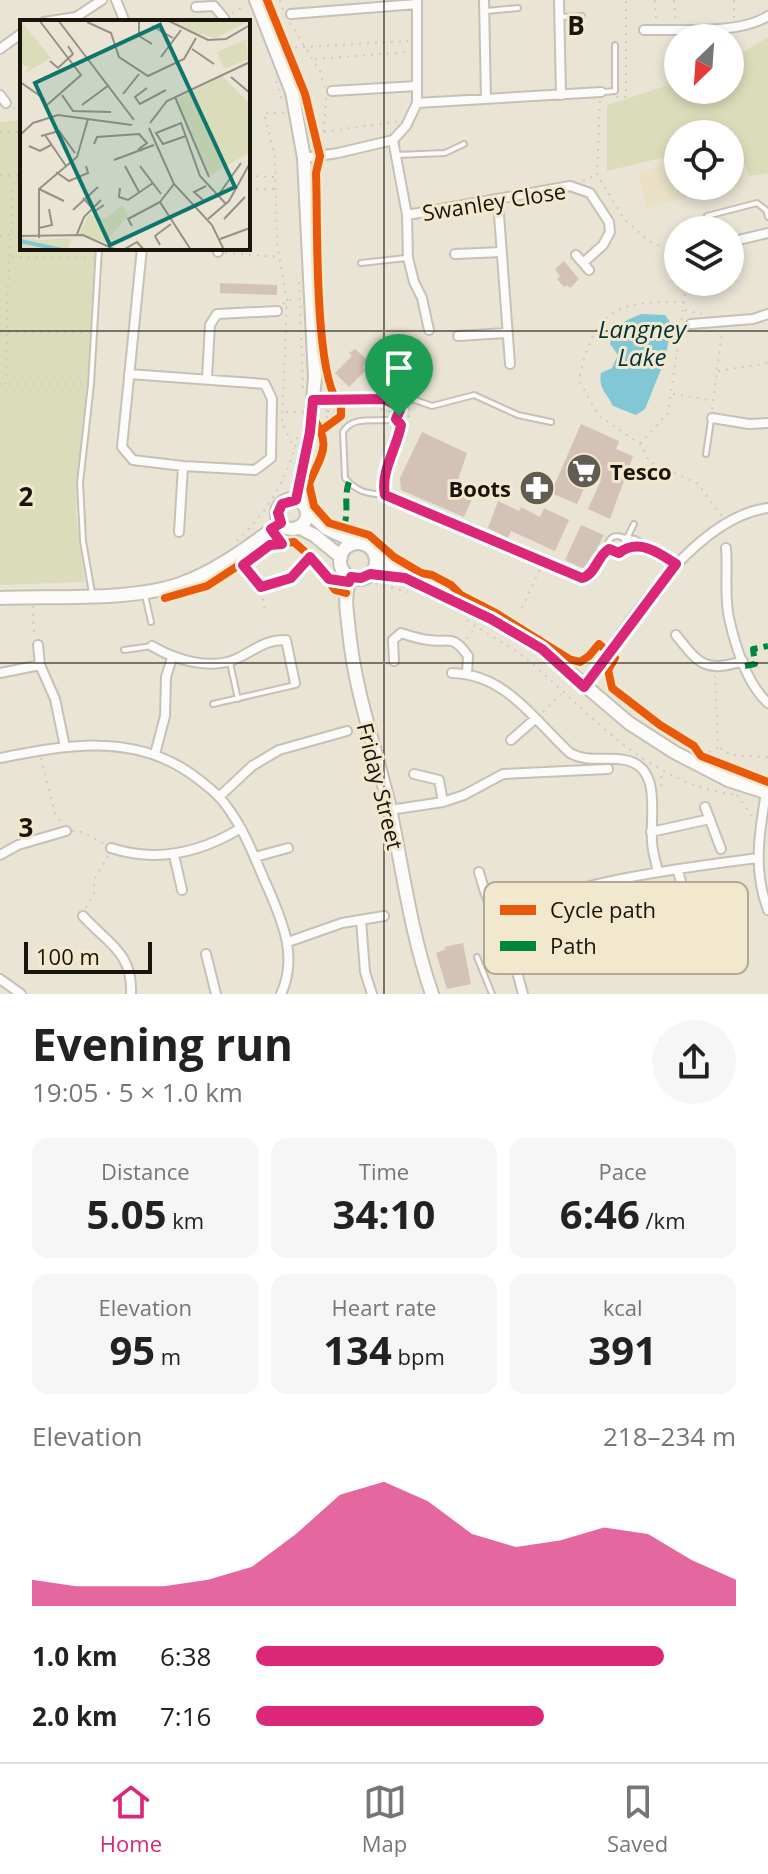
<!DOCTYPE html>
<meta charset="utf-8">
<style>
:root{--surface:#fff;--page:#f6f6f6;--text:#222;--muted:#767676;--line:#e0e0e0;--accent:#db2777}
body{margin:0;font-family:"Open Sans",sans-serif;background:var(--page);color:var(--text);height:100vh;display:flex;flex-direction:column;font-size:30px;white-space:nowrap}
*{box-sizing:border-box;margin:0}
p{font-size:26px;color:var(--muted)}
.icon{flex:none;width:44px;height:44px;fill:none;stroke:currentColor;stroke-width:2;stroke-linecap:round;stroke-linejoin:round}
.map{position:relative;height:994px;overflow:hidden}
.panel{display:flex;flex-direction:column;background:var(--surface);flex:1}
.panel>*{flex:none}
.needle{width:52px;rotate:205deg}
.tools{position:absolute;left:664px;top:24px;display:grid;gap:16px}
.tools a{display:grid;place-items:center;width:80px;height:80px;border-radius:50%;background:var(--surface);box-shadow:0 4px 12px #0003;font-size:40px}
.scale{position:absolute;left:24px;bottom:20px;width:128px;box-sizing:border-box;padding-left:8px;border:4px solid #19150c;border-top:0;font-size:22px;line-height:28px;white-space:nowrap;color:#19150c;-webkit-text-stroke:6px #f2e8cd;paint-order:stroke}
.pin{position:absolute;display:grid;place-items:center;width:68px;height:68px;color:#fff;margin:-82px -34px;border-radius:50% 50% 50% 0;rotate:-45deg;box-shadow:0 0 8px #0007}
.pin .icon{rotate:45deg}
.round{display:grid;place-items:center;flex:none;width:84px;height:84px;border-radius:42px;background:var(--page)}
.head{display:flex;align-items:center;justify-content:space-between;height:136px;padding:0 32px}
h1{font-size:44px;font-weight:700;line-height:60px}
.metrics{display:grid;grid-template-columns:repeat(3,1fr);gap:12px;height:136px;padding:8px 32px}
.metrics div{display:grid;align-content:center;border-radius:16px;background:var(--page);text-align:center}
.metrics b{font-size:40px;font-weight:700}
.metrics small{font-size:22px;font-weight:400}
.metrics p{font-size:22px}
.chart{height:224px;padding:16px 32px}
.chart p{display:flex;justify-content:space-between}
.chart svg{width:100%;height:144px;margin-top:8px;fill:var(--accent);opacity:.7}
ul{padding:0 32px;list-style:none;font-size:26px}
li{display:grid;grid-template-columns:128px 96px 1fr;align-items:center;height:60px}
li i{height:20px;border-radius:10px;background:var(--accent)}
.tabs{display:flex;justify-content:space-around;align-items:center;height:112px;border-top:2px solid var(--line);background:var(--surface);font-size:22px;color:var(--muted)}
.tabs a{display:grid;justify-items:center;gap:4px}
.tabs .current{color:var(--accent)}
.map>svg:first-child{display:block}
.built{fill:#e9e0c6}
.green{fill:#dbddba}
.water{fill:#82c7d5}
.building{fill:#d4c2b6}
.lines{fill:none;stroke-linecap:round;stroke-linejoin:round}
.service-casing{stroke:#c6c1b7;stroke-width:8}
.minor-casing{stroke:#c6c1b7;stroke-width:12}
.secondary-casing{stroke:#c6c1b7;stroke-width:16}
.path{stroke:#cdcbc7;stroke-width:2;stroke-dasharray:2 6;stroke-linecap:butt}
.service{stroke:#fcfbf9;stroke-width:4}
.minor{stroke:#fcfbf9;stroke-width:8}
.secondary{stroke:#fcfbf9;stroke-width:12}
.path-bridge{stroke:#cdcbc7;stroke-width:2;stroke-dasharray:2 6;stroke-linecap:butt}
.quiet{stroke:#00873e;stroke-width:6;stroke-dasharray:12 6;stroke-linecap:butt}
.cycleway-casing{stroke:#f2e8cd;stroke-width:13}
.cycleway{stroke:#e8590c;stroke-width:8}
.route-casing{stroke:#fff;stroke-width:16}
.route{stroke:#db2777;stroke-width:10}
.grid{fill:none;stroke:#19150c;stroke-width:2;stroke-opacity:0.55}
.labels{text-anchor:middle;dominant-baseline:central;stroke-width:6;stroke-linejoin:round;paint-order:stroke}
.street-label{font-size:22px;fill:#19150c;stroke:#f2e8cd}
.poi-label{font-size:22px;font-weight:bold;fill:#19150c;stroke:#f2e8cd;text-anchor:start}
.water-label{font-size:24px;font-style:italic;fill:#01333e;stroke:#f2e8cd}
.inset-river{fill:none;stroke:#82c7d5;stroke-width:4}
.inset-road{fill:none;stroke:#969185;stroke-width:2}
.view{fill:#0f766e;fill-opacity:0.15;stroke:#0f766e;stroke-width:4}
.inset-edge{fill:none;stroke:#19150c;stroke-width:4}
.key{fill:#f2e8cd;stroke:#b1a993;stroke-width:2}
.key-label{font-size:22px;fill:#19150c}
.grid-label{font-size:26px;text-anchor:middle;font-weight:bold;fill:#19150c;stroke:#f2e8cd;stroke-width:6;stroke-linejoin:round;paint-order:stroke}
</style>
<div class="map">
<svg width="768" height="994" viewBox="0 0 768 994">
<rect width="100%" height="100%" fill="#eae4d5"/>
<path class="built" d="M 734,148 L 744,183 L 646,208 L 639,172 L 678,162 L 678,186 L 730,186 L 730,149 Z"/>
<path class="green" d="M 768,37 L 768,173 L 749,176 L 735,141 L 730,142 L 730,134 L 678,134 L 678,154 L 607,171 L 607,105 L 678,82 L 678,90 L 730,90 L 730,60 Z
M 22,120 L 22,248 L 95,248 L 85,414 L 77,480 L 76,515 L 85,582 L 0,585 L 0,122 Z"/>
<path class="water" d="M 641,314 L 665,315 L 670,322 L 671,331 L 664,362 L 645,409 L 636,415 L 613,406 C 607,393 598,389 601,373 L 612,368 L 618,355 L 610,344 C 614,324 623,322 641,314 Z"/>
<path class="building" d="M 564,261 L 579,279 L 570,288 L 567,285 L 564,287 L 557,279 L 560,276 L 555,269 Z
M 220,283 L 277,285 L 277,295 L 220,293 Z
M 355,349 L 369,361 L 363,367 L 366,370 L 349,387 L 335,373 L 352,356 L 349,353 Z
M 581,424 L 619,441 L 616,449 L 633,456 L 610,519 L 588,509 L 601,480 L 590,475 L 577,504 L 551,493 Z
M 422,432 L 467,453 L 455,489 L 473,497 L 464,517 L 401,490 L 400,478 Z
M 498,501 L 519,511 L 521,507 L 540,517 L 544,508 L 569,520 L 555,551 L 511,531 L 508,538 L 488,528 Z
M 581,525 L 604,535 L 586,570 L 565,560 Z
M 463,943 L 471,984 L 447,989 L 436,953 L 446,949 L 444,947 Z"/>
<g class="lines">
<defs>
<path id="service" d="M 486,11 L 518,8
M 561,17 L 582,16
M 603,92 L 615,91 L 615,45
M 397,155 L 445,153 L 464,144
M 707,216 L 757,203 L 766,210 L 768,217
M 361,263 L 406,258
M 396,353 L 401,398
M 378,354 L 422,351
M 384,399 L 398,406 L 400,410 L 396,419 C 379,423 353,414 343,432 L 345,478 C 363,499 376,491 398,498 L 554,568 L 582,578 C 596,573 596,556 609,549
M 316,400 L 400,398 L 415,400 L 432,406 L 474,395 L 518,415 L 551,422
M 706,454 L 711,420
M 385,495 C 380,472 397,448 401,425 L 396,419
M 628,536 L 634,524
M608 545a9 9 0 1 1 18 0a9 9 0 1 1-18 0Z
M 621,537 L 635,539 L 676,564
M 626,548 L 643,545
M 92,593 L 83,541 L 80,483 L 91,384 L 99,248
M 145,595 L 151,622
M 124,650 L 152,646
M 230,663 L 238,699
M 213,704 L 295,685
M 477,957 L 492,994"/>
<path id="minor" d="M 116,0 L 125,22
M 484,0 L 486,99
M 559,0 L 561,95
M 196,7 L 214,6 L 224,18 L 224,22
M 291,14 L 417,4
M 44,22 L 76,17 L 102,0
M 644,30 C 679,29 738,35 768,16
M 0,49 L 22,33
M 332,91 L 417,86
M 0,95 L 6,103
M 417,103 L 601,92
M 393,140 L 407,215 L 408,258 L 414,282 L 422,298 L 429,330
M 304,158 L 338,153 L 393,140 L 406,126 L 417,103 L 417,0
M 498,201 L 510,364
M 407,215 L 570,186 L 590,193 L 609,222 L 610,232 L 603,245 L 583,263
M 730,242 L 768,233
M 218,248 L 218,252
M 455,254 L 502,252
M 576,255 L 589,270
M 691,324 L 753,319 L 768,314
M 458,336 L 506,333
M 129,374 L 265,384 L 272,399 L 271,458 L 255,470 L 183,466 L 133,460 L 122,447 L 142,248
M 207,378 L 210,325 L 217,314 L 277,311
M 712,418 L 749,424 L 768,423
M 179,532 L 183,466
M 726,548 C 728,570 724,596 729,618 C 735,645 747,684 768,703
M 676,635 C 699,664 705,673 743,661
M 38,645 L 40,665 L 55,699 L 65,747
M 152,646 C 175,660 212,671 238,658 C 255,650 266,639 286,640 L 295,683
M 394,661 L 393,640 L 401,633 C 410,636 419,639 428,640 C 449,643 453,634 468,656 L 467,673
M 0,673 L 40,665
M 452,673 C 506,674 534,720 570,753 C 588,763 606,756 625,760 C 662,767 650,814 652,841 C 652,851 656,862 658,872
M 584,687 C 625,629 693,517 768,508
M 511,740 L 535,719
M 155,754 L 165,716 L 166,677 L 172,658
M 0,758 C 65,745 132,733 190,773 C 205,784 220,795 230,811 C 247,835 256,862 268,888 C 283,923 298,957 281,994
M 414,774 L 439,780 L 443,802
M 766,793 C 759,833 753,872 768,910
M 219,797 L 252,766 L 279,750 L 347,731
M 705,807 L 721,849
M 390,810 L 443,802 L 464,795 L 503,774 L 608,769
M 651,832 L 710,819
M 111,848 C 157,863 200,853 241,828
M 0,855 L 18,845 L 66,831
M 174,855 L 182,890
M 255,857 L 288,848
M 677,869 L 696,928
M 479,872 C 487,900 489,913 517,927
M 83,916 C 107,943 133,952 131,994
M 361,920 L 365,972 L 372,994
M 288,942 L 342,923 L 384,916
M 206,954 L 216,994
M 0,979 L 21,994
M 523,994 C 517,970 504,939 521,916 C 546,883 713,864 758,858"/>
<path id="secondary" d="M 256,0 L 292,92 L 304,158 L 315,377 L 310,432 L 296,500
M277 514a15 15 0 1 1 30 0a15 15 0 1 1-30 0Z
M 307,511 L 326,528 L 357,543
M 298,527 L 314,535 L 341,557
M340 561a18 18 0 1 1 36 0a18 18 0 1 1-36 0Z
M 375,556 L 405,578 L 491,619 L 542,649 L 629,723 L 674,752 L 728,780 L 768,793
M 351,577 C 343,595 347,612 349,631 C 355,693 376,749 390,809 C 403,871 411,934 432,994
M 0,598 C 52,596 132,601 180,584 C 217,571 249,546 281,523"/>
</defs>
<use href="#service" class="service-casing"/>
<use href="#minor" class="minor-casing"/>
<use href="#secondary" class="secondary-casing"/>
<path class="path" d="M 280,0 L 283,10
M 655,0 L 656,21
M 674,0 L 676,23
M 232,13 L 246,5
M 734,18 L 734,0
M 276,19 L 305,94 L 318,146
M 290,23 L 321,73 L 324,87
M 287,48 L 408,41
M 315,59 L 408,52
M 276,81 L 282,101
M 616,97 L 626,97 L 626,0
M 600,101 L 597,175 L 625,220 L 649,241 L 678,254
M 13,108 L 22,107
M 284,113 L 264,113 L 275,156 L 277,244 L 287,300 L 282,422 L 294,449
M 0,132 L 22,132
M 324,132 L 326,97
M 316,133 L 401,121
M 0,175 L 22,176
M 248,176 L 274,177
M 583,181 L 596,175
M 248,189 L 274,189
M 317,201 L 318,164
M 0,236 L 11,235
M 225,253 L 278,257
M 12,257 L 94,258
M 299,282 L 303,388
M 684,302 C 616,301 594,308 579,380 L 598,415 L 640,444 L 649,461 L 698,484 L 722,516
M 283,304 L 287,300 L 298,300
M 685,310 L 702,314
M 0,332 L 89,333
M 325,359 L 332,392
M 718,371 L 768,363
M 0,384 L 86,384
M 6,384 L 8,283 L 14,176
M 673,394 L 710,400
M 365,405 L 393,412
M 712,409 L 722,332
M 328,412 L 332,406
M 403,417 L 409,419 L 408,404
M 322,430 L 341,416 L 341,407
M 640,444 L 668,413 L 687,282
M 237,541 C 269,510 289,477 298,434
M 243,565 L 261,587 L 265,612
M 329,579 L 338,581
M 360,584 L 370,582 L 408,592
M 261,587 L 291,578 L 310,557
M 33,606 L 34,636
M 522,608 L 540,569
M 467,620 C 485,634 506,643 524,657 C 589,711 646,784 736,795
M 467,639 L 475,628
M 616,657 L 608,670 L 612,688 L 681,743
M 543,712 L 561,694
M 720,748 L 731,755 L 768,757
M 702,756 L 718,747 L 715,676
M 41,758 L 55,813 L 62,824
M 661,786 L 661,770
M 737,795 L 754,819
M 72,831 L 82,832 L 103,843
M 86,908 L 94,893 L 94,880 L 108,856"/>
<use href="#service" class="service"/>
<use href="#minor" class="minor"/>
<use href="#secondary" class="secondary"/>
<path class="path-bridge" d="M 286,412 L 333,411 L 338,416 L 335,422 L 326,420 L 328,412"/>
<path class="quiet" d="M 343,528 C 350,514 343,497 349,482
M 745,666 L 755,664 L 753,649 L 768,646"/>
<defs>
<path id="cycleway" d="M 267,0 L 305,94 L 320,156 L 316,173 C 318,216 313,381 341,406 L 341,416 L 322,430
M 312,416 C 333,446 321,454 309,484 L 314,506 L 329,523 L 369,535 L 394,557 L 421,573 L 432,575 L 451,585 L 461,595 L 494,612 L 569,659 L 580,662 L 589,656 L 599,644 L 615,658 L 608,670 L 612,688 L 660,725 L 694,746 L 701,756 L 768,782
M 165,598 L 207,586 L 270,545 L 294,542 L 313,559 L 335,590 L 346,593"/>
</defs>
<use href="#cycleway" class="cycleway-casing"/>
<use href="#cycleway" class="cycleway"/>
</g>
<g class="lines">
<defs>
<path id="route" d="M 384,399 L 398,406 L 400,410 L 396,419 L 401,425 C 397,448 380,472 385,495 L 582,578 C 596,574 597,556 609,549 L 619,553 C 638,538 658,552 676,564 L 584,687 L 542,649 L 491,619 L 405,578 L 370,574 L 361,578 L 351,577 L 349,582 L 329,579 L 310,557 L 291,578 L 261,587 L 243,565 L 270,545 L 282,544 L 271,529 L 281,523 L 278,513 L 282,504 L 296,500 L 310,432 L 313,400 Z"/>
</defs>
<use href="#route" class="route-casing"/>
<use href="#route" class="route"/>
</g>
<path class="grid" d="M 384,0 L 384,994M 0,331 L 768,331M 0,663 L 768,663"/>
<defs>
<symbol id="supermarket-disc" viewBox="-11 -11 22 22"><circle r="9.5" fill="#625d52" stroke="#f2e8cd"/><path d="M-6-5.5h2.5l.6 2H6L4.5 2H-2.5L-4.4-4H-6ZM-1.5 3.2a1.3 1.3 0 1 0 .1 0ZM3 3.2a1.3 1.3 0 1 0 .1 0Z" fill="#fff"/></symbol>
<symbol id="pharmacy-disc" viewBox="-11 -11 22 22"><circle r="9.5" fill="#625d52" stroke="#f2e8cd"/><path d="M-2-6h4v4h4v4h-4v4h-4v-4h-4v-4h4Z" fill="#fff"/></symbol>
</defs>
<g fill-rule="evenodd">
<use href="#supermarket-disc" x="564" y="451" width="40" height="40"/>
<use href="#pharmacy-disc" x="517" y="468" width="40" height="40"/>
</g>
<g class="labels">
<g class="street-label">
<text transform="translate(494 201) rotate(-9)">Swanley Close</text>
<text transform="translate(381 786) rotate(76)">Friday Street</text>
</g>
<g class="poi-label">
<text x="610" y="471">Tesco</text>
<text x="511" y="488" text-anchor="end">Boots</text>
</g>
<g class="water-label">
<text x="642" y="328">Langney<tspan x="642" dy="28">Lake</tspan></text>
</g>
</g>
<g transform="translate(20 20)">
<rect width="230" height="230" fill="#eae4d5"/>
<path d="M 0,0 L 31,38 L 4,54 L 9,47 L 0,44 ZM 154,0 L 230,0 L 230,1 L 195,18 L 163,9 ZM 226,19 L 228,39 L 204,49 L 197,32 ZM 202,56 L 230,84 L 230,132 L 190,156 L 157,79 ZM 103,185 L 108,196 L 85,222 L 59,214 L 69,194 L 85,199 ZM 0,217 L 17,220 L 51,218 L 48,230 L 0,230 Z" fill="#dbddba"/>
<path class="inset-river" d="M 0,221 L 42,230"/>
<path class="inset-road" d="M 19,0 L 61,55 L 27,85M 38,0 L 114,100M 119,0 L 119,16 L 132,24M 147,0 L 188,20 L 206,19 L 230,5M 67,2 L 91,13 L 99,37 L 128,56 L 164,39 L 176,18M 132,6 L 153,18M 172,29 L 194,44M 141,37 L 161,10M 30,41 L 38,48 L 53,34 L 48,26M 211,57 L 230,73M 0,62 L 23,78 L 30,96M 127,68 L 115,77 L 120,84 L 146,70M 103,74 L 119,54M 42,75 L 53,91 L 91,92M 155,77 L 189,157M 62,85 L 89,65M 130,103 L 147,81 L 230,42M 129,108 L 154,164 L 192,205 L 204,230M 0,115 L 13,103 L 38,95 L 112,105M 25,115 L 46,146M 21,116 L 39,111 L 55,133M 166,116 L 143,124 L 136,113 L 161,103 L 180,156 L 206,184M 74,124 L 77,117 L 119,114 L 127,123 L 119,129 L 122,131M 9,126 L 20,131 L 31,125M 94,140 L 134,125M 105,146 L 119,172M 120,146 L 141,174M 36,152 L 49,161 L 68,153 L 66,146M 154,164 L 140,182 L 171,230M 100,168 L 99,177 L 108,180 L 133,163M 19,169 L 44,181M 197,177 L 221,143M 63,178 L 75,191 L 84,185M 183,180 L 174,172 L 186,166M 53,190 L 78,167M 188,199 L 209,181 L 230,143M 204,199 L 225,177M 112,206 L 108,199 L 140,182M 19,208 L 32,205 L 29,189M 57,214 L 64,197 L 81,180M 0,216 L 63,215 L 96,230M 19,218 L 19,169 L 57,137 L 68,99M 200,219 L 230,208M 140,225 L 135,216 L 151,204M 103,230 L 117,222 L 124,230"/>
<path class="view" d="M 140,5 L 215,167 L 90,225 L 15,63 Z"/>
<rect width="230" height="230" class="inset-edge"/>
</g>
<rect x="484" y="882" width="264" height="92" rx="12" class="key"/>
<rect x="500" y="905" width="36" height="10" fill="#e8590c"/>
<rect x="500" y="941" width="36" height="10" fill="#00873e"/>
<g class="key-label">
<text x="550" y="918">Cycle path</text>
<text x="550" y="954">Path</text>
</g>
<g class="grid-label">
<text x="576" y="35">B</text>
<text x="26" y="506">2</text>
<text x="26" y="837">3</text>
</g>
</svg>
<div class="tools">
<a><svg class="needle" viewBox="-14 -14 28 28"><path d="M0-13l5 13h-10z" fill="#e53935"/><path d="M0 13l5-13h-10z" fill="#767676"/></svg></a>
<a><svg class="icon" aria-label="locate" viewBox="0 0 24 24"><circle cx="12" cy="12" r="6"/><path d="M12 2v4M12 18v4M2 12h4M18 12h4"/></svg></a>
<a><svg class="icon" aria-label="layers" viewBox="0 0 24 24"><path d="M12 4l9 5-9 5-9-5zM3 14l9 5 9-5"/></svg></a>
</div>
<div class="scale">100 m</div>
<div class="pin" style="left:399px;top:416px;background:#1e9e55"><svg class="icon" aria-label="arrive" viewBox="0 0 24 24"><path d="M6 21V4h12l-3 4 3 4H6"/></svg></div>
</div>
<section class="panel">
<div class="head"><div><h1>Evening run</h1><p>19:05 · 5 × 1.0 km</p></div><a class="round"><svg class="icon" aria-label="share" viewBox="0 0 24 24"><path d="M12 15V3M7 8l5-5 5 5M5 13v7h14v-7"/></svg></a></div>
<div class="metrics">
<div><p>Distance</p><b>5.05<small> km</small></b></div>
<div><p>Time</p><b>34:10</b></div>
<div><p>Pace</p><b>6:46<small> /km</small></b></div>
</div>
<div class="metrics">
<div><p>Elevation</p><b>95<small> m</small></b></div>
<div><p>Heart rate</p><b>134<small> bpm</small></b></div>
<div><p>kcal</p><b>391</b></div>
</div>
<div class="chart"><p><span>Elevation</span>218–234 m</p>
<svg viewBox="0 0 160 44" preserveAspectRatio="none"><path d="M0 44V36L10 38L20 38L30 38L40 36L50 32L60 22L70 10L80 6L90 12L100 22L110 26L120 24L130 20L140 22L150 30L160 36V44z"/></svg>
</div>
<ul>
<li><b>1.0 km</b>6:38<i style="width:85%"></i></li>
<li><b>2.0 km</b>7:16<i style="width:60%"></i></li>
</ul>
</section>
<nav class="tabs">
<a class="current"><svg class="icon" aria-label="home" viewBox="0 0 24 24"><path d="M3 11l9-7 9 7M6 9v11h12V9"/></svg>Home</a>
<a><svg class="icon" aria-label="map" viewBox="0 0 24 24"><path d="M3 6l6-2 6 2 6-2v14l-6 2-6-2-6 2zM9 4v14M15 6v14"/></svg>Map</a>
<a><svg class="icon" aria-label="saved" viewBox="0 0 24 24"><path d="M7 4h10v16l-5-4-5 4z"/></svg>Saved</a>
</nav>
